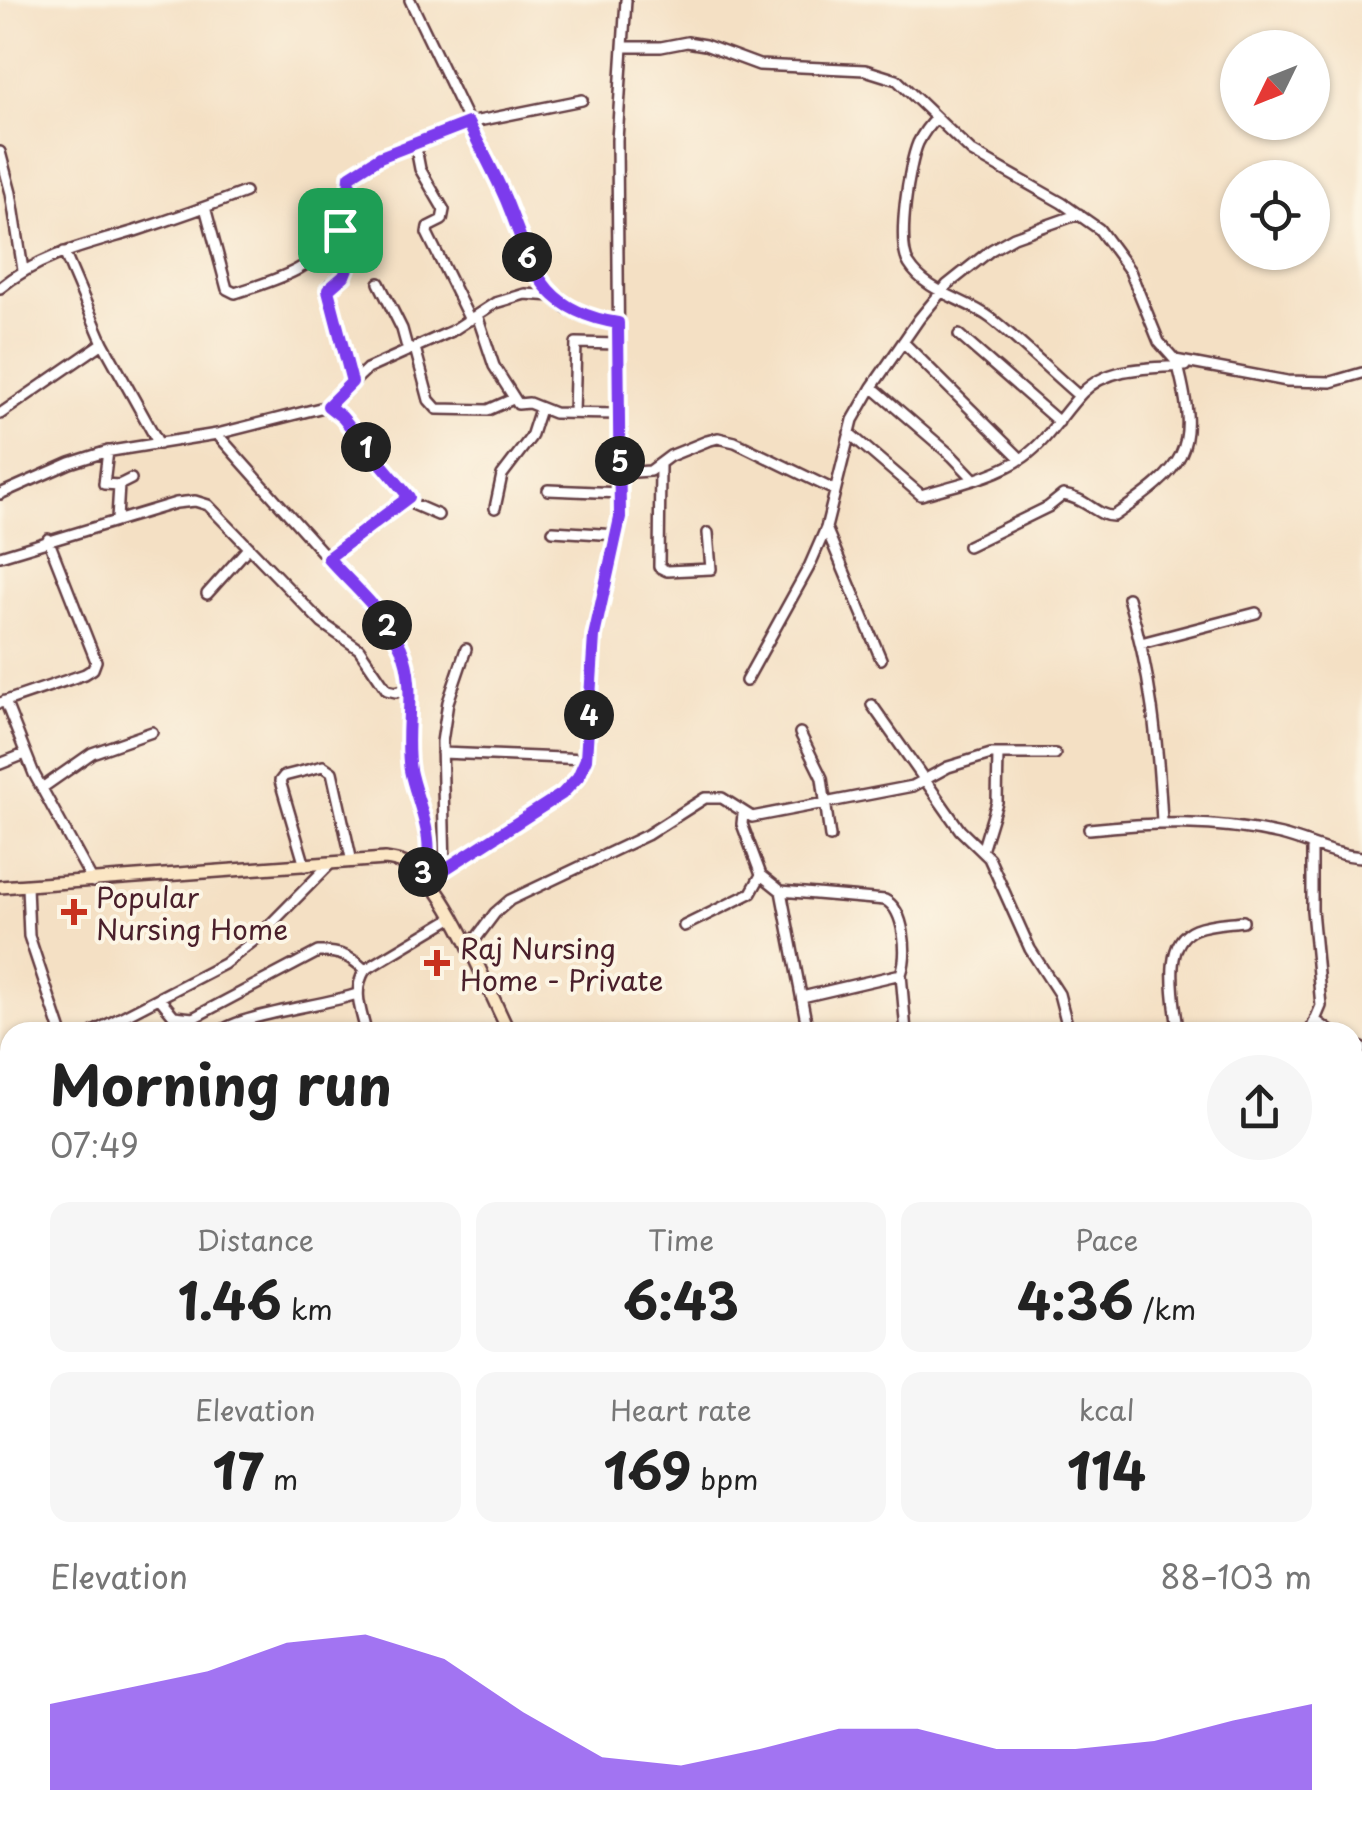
<!DOCTYPE html>
<meta charset="utf-8">
<style>
:root{--surface:#fff;--page:#f6f6f6;--text:#222;--muted:#767676;--accent:#7c3aed}
body{margin:0;font-family:"Playpen Sans",sans-serif;background:var(--page);color:var(--text);height:100vh;display:flex;flex-direction:column;font-size:38px;white-space:nowrap}
*{box-sizing:border-box;margin:0}
p{font-size:32px;color:var(--muted)}
.icon{flex:none;width:55px;height:55px;fill:none;stroke:currentColor;stroke-width:2;stroke-linecap:round;stroke-linejoin:round}
.map{position:relative;flex:1;overflow:hidden}
.sheet{position:absolute;left:0px;top:1022px;width:1362px;height:812px;display:flex;flex-direction:column;background:var(--surface);border-radius:30px 30px 0 0;box-shadow:0 2px 8px #0004}
.sheet>*{flex:none}
.needle{width:65px;rotate:227deg}
.buttons{position:absolute;left:1220px;top:30px;display:grid;gap:20px}
.buttons a{display:grid;place-items:center;width:110px;height:110px;border-radius:50%;background:var(--surface);box-shadow:0 2px 8px #0004;font-size:50px}
.pin{position:absolute;display:grid;place-items:center;width:85px;height:85px;color:#fff;margin:-42px;border-radius:20px;box-shadow:0 5px 15px #0006}
.km{position:absolute;width:50px;height:50px;margin:-25px;border-radius:50%;background:#222;color:#fff;font-size:28px;line-height:50px;text-align:center}
.round{display:grid;place-items:center;flex:none;width:105px;height:105px;border-radius:52px;background:var(--page)}
.head{display:flex;align-items:center;justify-content:space-between;height:170px;padding:0 50px}
h1{font-size:55px;font-weight:700;line-height:75px}
.stats{display:grid;grid-template-columns:repeat(3,1fr);gap:15px;height:170px;padding:10px 50px}
.stats div{display:grid;align-content:center;border-radius:20px;background:var(--page);text-align:center}
.stats b{font-size:50px;font-weight:700}
.stats small{font-size:28px;font-weight:400}
.stats p{font-size:28px}
.chart{height:280px;padding:20px 50px}
.chart p{display:flex;justify-content:space-between}
.chart svg{width:100%;height:180px;margin-top:10px;fill:var(--accent);opacity:.7}
.map>svg:first-child{display:block}
.lines{fill:none;stroke-linecap:round;stroke-linejoin:round}
.minor-casing{stroke:#643c42;stroke-width:14}
.tertiary-casing{stroke:#643c42;stroke-width:15}
.secondary-casing{stroke:#643c42;stroke-width:16}
.trunk-casing{stroke:#643c42;stroke-width:19}
.minor{stroke:#fff;stroke-width:9}
.tertiary{stroke:#fff;stroke-width:10}
.secondary{stroke:#fbe6c4;stroke-width:11}
.trunk{stroke:#f5c16b;stroke-width:14}
.route-casing{stroke:#fff;stroke-width:20}
.route{stroke:#7c3aed;stroke-width:12}
.poi-dot{fill:#c8321e;stroke:#fcf5e5;stroke-width:4}
.labels{text-anchor:middle;dominant-baseline:central;stroke-width:8;stroke-linejoin:round;paint-order:stroke}
.poi-label{font-size:28px;fill:#4a1f2b;stroke:#fcf5e5;text-anchor:start}
</style>
<div class="map">
<svg width="1362" height="1834" viewBox="0 0 1362 1834">
<rect width="100%" height="100%" fill="#fcf5e5"/>
<filter id="ink" filterUnits="userSpaceOnUse"><feTurbulence type="fractalNoise" baseFrequency=".01" numOctaves="2"/><feDisplacementMap in="SourceGraphic" scale="20" xChannelSelector="R" yChannelSelector="G"/><feConvolveMatrix kernelMatrix="1 2 1 2 8 2 1 2 1" color-interpolation-filters="sRGB"/></filter>
<filter id="wash" filterUnits="userSpaceOnUse"><feTurbulence type="fractalNoise" baseFrequency=".0048" numOctaves="4" result="noise"/><feDisplacementMap in="SourceGraphic" scale="40" xChannelSelector="R" yChannelSelector="G"/><feGaussianBlur stdDeviation="2.25" result="paint"/><feColorMatrix in="noise" values="0 0 0 0 0 0 0 0 0 0 0 0 0 0 0 0 0 1.4 0 .05"/><feComposite in="paint" operator="in"/></filter>
<g filter="url(#wash)">
<rect width="100%" height="100%" fill="#f4e0c4"/>
</g>
<g filter="url(#ink)">
<g class="lines">
<defs>
<path id="minor" d="M 410,0 C 441,65 473,130 503,195 C 520,231 527,277 560,303 C 577,316 597,320 618,323
M 623,47 L 661,47 L 687,42 L 705,45 L 759,65 L 865,70 L 897,80 L 972,152 L 1062,203 L 1099,229 L 1130,271 L 1159,342 L 1175,360 L 1287,381 L 1331,382 L 1362,373
M 936,118 C 928,126 923,133 918,143 C 909,164 896,245 909,264 C 928,294 965,298 992,319 C 1022,343 1050,371 1079,396
M 415,143 L 420,169 L 444,210 L 442,220 L 428,227 L 427,233 L 470,320
M 0,152 L 11,193 L 23,270
M 205,207 L 227,289 L 235,293 C 273,281 319,268 340,230 C 349,213 346,194 350,176 L 364,165 L 468,123 L 582,100
M 340,230 C 345,262 359,263 329,286 L 328,295 L 352,382
M 64,252 L 103,343 L 159,444
M 379,283 L 402,329 L 408,351
M 0,288 C 40,255 87,245 135,231 C 172,219 209,206 245,192
M 477,315 L 494,366 L 518,404 L 529,403 L 554,413 L 619,414
M 959,335 L 1059,422
M 903,342 L 1021,459
M 415,348 L 429,400 L 437,409 L 488,410 L 513,399
M 872,387 L 952,456 L 974,479
M 328,406 L 342,417 L 415,505 L 438,515
M 574,413 L 576,343 L 618,344
M 0,414 L 103,343
M 849,433 L 921,495 C 954,485 995,477 1024,457 C 1048,440 1062,414 1082,393 C 1108,366 1150,368 1185,366
M 217,434 L 390,628 C 398,642 406,656 409,672 C 413,700 406,730 409,759 C 412,793 440,845 422,874
M 108,451 L 104,484 L 119,485 L 131,479
M 660,464 L 659,567 L 667,571 L 711,569 L 708,533
M 620,473 L 650,471 L 670,456 L 707,441 L 718,438 L 735,442 L 834,490
M 548,490 L 621,493
M 0,494 L 70,463 L 105,452 L 217,434 L 328,406 L 367,369 L 452,331 L 495,303 L 525,294 L 553,296
M 495,508 L 502,475 L 531,437 L 540,409
M 117,519 L 119,485
M 826,528 L 881,659
M 553,531 L 617,535
M 968,546 L 1048,507 L 1063,495 C 1086,498 1097,517 1114,516 C 1185,467 1200,451 1178,366
M 0,556 L 176,503 L 195,501 L 208,505 L 322,623 L 359,649 L 387,690 L 396,692 L 410,688
M 328,558 L 409,497
M 207,594 L 249,547
M 1128,598 C 1151,671 1158,745 1162,821
M 1141,643 L 1256,613
M 746,681 L 809,567 L 826,528 L 853,420 L 872,387 L 919,319 L 947,285 L 991,250 L 1014,237 L 1079,214
M 5,701 L 34,774 L 93,882
M 0,703 L 85,674 L 93,669 L 96,661 L 48,539
M 872,705 L 960,830 L 989,858 L 1030,949 L 1059,994 L 1069,1032
M 800,733 L 822,778 L 830,837
M 442,753 L 586,759
M 0,764 L 25,754
M 42,788 L 92,753 L 152,732
M 743,814 L 742,824 L 761,875 L 781,891 L 808,1032
M 1089,829 C 1155,822 1215,820 1281,835 C 1309,842 1332,855 1362,857
M 982,851 L 997,802 L 998,754
M 305,866 L 280,781 L 284,776 L 323,766 L 332,772 L 352,862
M 445,870 L 442,742 L 448,702 L 466,649
M 428,880 L 562,794 L 578,777 L 586,759 L 594,636 L 620,518 L 617,140 L 626,0
M 27,886 L 29,936 L 61,1032
M 781,891 L 885,900 C 905,910 908,954 901,974 L 802,997
M 684,926 L 751,893 L 761,875
M 468,949 L 495,913 L 510,900 L 647,835 L 705,798 L 722,798 L 752,817 L 913,786 L 948,767 L 991,754 L 1055,754
M 901,974 L 906,1032
M 160,999 L 174,1016 L 193,1018 L 318,952 C 339,951 350,956 365,970
M 1316,1021 L 1331,1032
M 93,1032 L 224,964 L 256,939 L 330,864
M 173,1032 L 170,1030 L 184,1019
M 220,1032 C 239,1015 325,1005 357,994
M 366,1032 C 361,1010 352,991 365,970 L 452,918
M 1178,1032 C 1176,1003 1160,943 1195,929 C 1210,923 1228,923 1243,921
M 1310,1032 L 1321,1006 L 1312,910 L 1312,847
M 1352,1045 L 1362,1048
M 0,1081 L 10,1076
M 1352,1096 L 1362,1094
M 0,1270 L 10,1266
M 1352,1363 L 1362,1386
M 0,1413 L 10,1425
M 1352,1497 L 1362,1489
M 0,1560 L 10,1556
M 1352,1582 L 1362,1578
M 2,1688 L 10,1738
M 1352,1787 L 1362,1780
M 0,1788 L 10,1794
M 48,1825 L 50,1834
M 147,1825 L 149,1834
M 360,1825 L 364,1834
M 493,1825 L 497,1834
M 819,1825 L 882,1834
M 1135,1825 L 1137,1834
M 184,1829 L 202,1834
M 603,1830 L 605,1834
M 806,1834 L 807,1825
M 1217,1834 L 1217,1825
M 1325,1834 L 1328,1825"/>
<path id="tertiary" d="M 989,1825 L 990,1834"/>
<path id="secondary" d="M 0,887 L 385,859 C 399,861 410,864 421,873 C 451,897 490,994 509,1032"/>
<path id="trunk" d="M 1352,1165 L 1362,1162
M 1352,1181 L 1362,1178
M 0,1454 L 10,1452
M 0,1465 L 10,1462"/>
</defs>
<use href="#minor" class="minor-casing"/>
<use href="#tertiary" class="tertiary-casing"/>
<use href="#secondary" class="secondary-casing"/>
<use href="#trunk" class="trunk-casing"/>
<use href="#minor" class="minor"/>
<use href="#tertiary" class="tertiary"/>
<use href="#secondary" class="secondary"/>
<use href="#trunk" class="trunk"/>
</g>
</g>
<g class="lines" filter="url(#ink)">
<defs>
<path id="route" d="M 468,123 C 481,148 495,174 506,200 C 533,266 537,310 618,323 L 620,518 L 594,636 L 586,759 L 578,777 L 562,794 L 428,880 L 422,874 C 440,846 416,801 410,770 C 403,729 418,686 401,648 C 387,614 352,585 328,558 L 409,497 L 342,417 L 328,406 L 352,382 L 328,290 L 344,276 L 348,266 L 340,230 L 348,204 L 350,176 L 380,157 Z"/>
</defs>
<use href="#route" class="route-casing"/>
<use href="#route" class="route"/>
</g>
<g class="poi-dot">
<path d="M69 897h10v10h10v10h-10v10h-10v-10h-10v-10h10z"/>
<path d="M432 948h10v10h10v10h-10v10h-10v-10h-10v-10h10z"/>
</g>
<g class="labels">
<g class="poi-label">
<text x="96" y="896">Popular<tspan x="96" dy="32">Nursing Home</tspan></text>
<text x="460" y="947">Raj Nursing<tspan x="460" dy="32">Home - Private</tspan></text>
</g>
</g>
</svg>
<div class="buttons">
<a><svg class="needle" viewBox="-14 -14 28 28"><path d="M0-13l5 13h-10z" fill="#e53935"/><path d="M0 13l5-13h-10z" fill="#767676"/></svg></a>
<a><svg class="icon" aria-label="locate" viewBox="0 0 24 24"><circle cx="12" cy="12" r="6"/><path d="M12 2v4M12 18v4M2 12h4M18 12h4"/></svg></a>
</div>
<div class="pin" style="left:340px;top:230px;background:#1e9e55"><svg class="icon" aria-label="arrive" viewBox="0 0 24 24"><path d="M6 21V4h12l-3 4 3 4H6"/></svg></div>
<b class="km" style="left:366px;top:447px">1</b>
<b class="km" style="left:387px;top:625px">2</b>
<b class="km" style="left:423px;top:872px">3</b>
<b class="km" style="left:589px;top:715px">4</b>
<b class="km" style="left:620px;top:461px">5</b>
<b class="km" style="left:527px;top:257px">6</b>
<section class="sheet">
<div class="head"><div><h1>Morning run</h1><p>07:49</p></div><a class="round"><svg class="icon" aria-label="share" viewBox="0 0 24 24"><path d="M12 15V3M7 8l5-5 5 5M5 13v7h14v-7"/></svg></a></div>
<div class="stats">
<div><p>Distance</p><b>1.46<small> km</small></b></div>
<div><p>Time</p><b>6:43</b></div>
<div><p>Pace</p><b>4:36<small> /km</small></b></div>
</div>
<div class="stats">
<div><p>Elevation</p><b>17<small> m</small></b></div>
<div><p>Heart rate</p><b>169<small> bpm</small></b></div>
<div><p>kcal</p><b>114</b></div>
</div>
<div class="chart"><p><span>Elevation</span>88–103 m</p>
<svg viewBox="0 0 160 44" preserveAspectRatio="none"><path d="M0 44V23L10 19L20 15L30 8L40 6L50 12L60 25L70 36L80 38L90 34L100 29L110 29L120 34L130 34L140 32L150 27L160 23V44z"/></svg>
</div>
</section>
</div>
